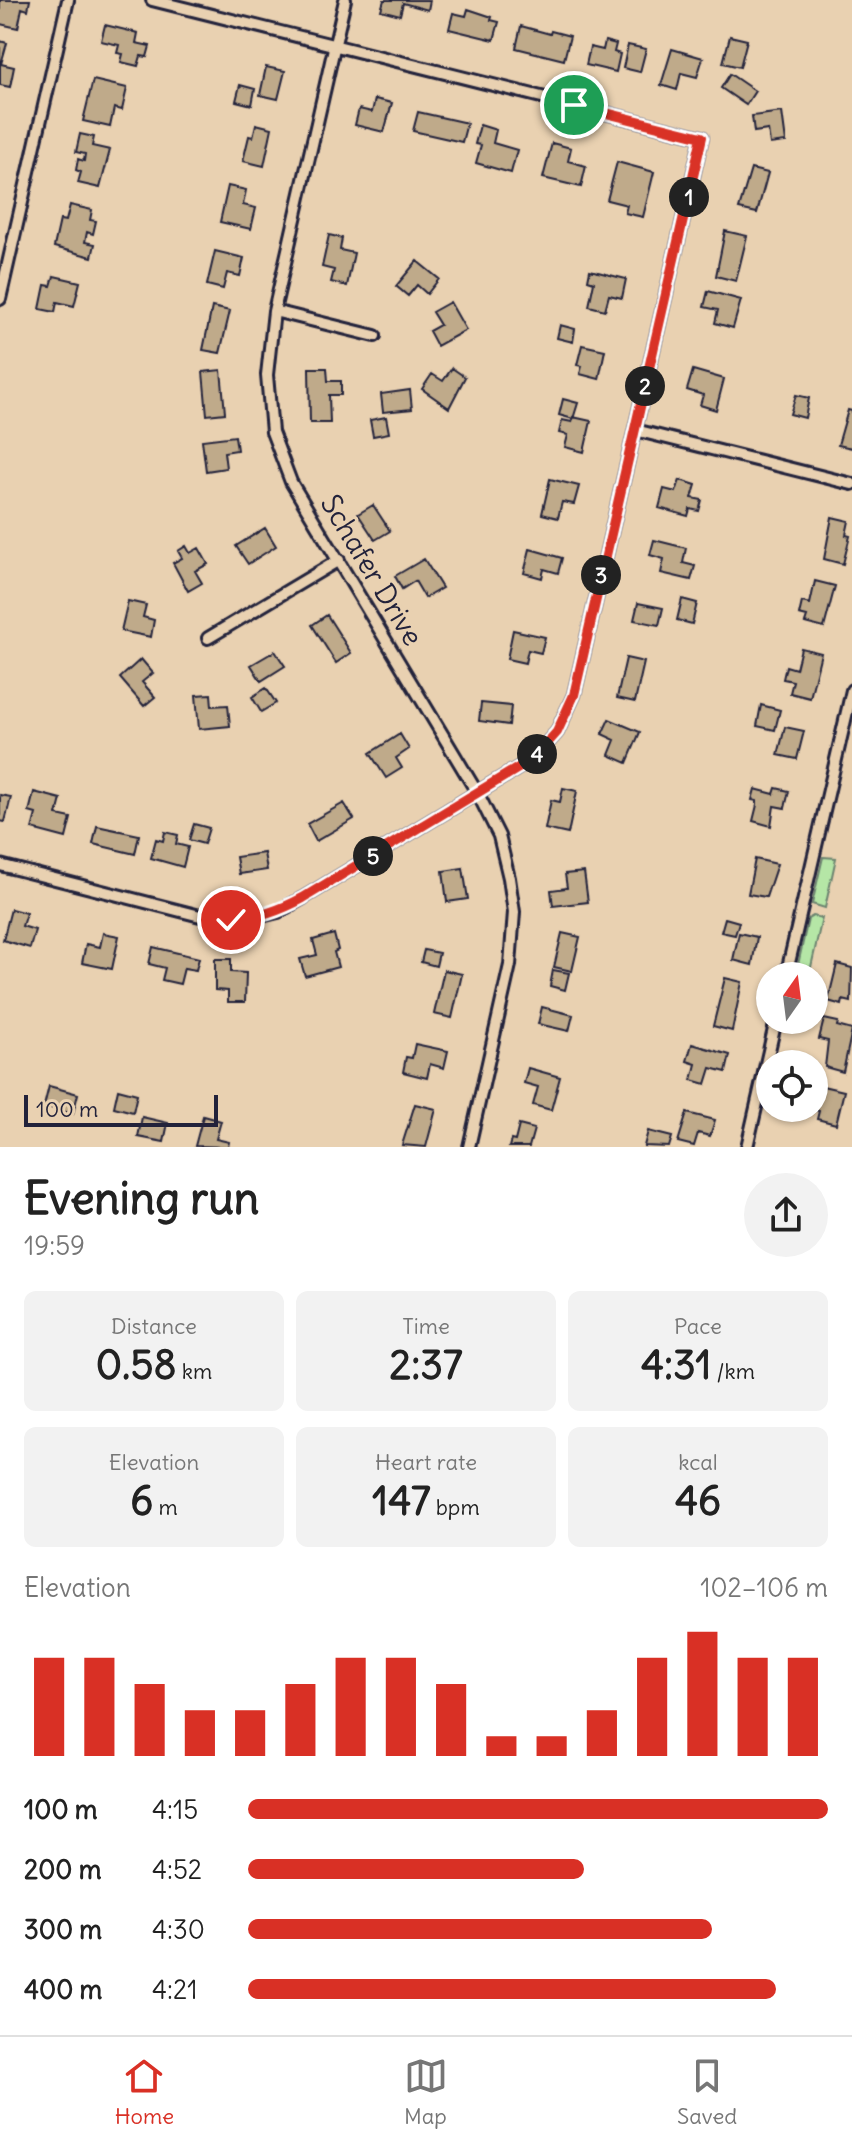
<!DOCTYPE html>
<meta charset="utf-8">
<style>
:root{--surface:#fff;--page:#f2f2f2;--text:#222;--muted:#767676;--line:#e0e0e0;--accent:#d93025}
body{margin:0;font-family:Delius,sans-serif;background:var(--page);color:var(--text);height:100vh;display:flex;flex-direction:column;font-size:30px;white-space:nowrap}
*{box-sizing:border-box;margin:0}
p{font-size:26px;color:var(--muted)}
.icon{flex:none;width:44px;height:44px;fill:none;stroke:currentColor;stroke-width:2;stroke-linecap:round;stroke-linejoin:round}
.map{position:relative;height:1147px;overflow:hidden}
.panel{display:flex;flex-direction:column;background:var(--surface);flex:1}
.panel>*{flex:none}
.needle{width:52px;rotate:14deg}
.buttons{position:absolute;left:756px;top:962px;display:grid;gap:16px}
.buttons a{display:grid;place-items:center;width:72px;height:72px;border-radius:50%;background:var(--surface);box-shadow:0 2px 6px #0004;font-size:40px}
.scale{position:absolute;left:24px;bottom:20px;width:194px;box-sizing:border-box;padding-left:8px;border:4px solid #22223b;border-top:0;font-size:22px;line-height:28px;white-space:nowrap;color:#22223b;-webkit-text-stroke:6px #e9d1b1;paint-order:stroke}
.pin{position:absolute;display:grid;place-items:center;width:68px;height:68px;color:#fff;margin:-34px;border:4px solid #fff;border-radius:50%;box-shadow:0 2px 8px #0007}
.km{position:absolute;width:40px;height:40px;margin:-20px;border-radius:50%;background:#222;color:#fff;font-size:22px;line-height:40px;text-align:center}
.round{display:grid;place-items:center;flex:none;width:84px;height:84px;border-radius:42px;background:var(--page)}
.head{display:flex;align-items:center;justify-content:space-between;height:136px;padding:0 24px}
h1{font-size:44px;font-weight:700;line-height:60px}
.metrics{display:grid;grid-template-columns:repeat(3,1fr);gap:12px;height:136px;padding:8px 24px}
.metrics div{display:grid;align-content:center;border-radius:12px;background:var(--page);text-align:center}
.metrics b{font-size:40px;font-weight:700}
.metrics small{font-size:22px;font-weight:400}
.metrics p{font-size:22px}
.chart{height:224px;padding:16px 24px}
.chart p{display:flex;justify-content:space-between}
.chart svg{width:100%;height:144px;margin-top:8px;stroke:var(--accent);stroke-width:6}
ul{padding:0 24px;list-style:none;font-size:26px}
li{display:grid;grid-template-columns:128px 96px 1fr;align-items:center;height:60px}
li i{height:20px;border-radius:10px;background:var(--accent)}
.menu{display:flex;justify-content:space-around;align-items:center;height:112px;border-top:2px solid var(--line);background:var(--surface);font-size:22px;color:var(--muted)}
.menu a{display:grid;justify-items:center;gap:4px}
.menu .active{color:var(--accent)}
.map>svg:first-child{display:block}
.green{fill:#b5e6a6;stroke:#6c8470;stroke-width:2}
.building{fill:#bfaa8a;stroke:#22223b;stroke-width:2}
.lines{fill:none;stroke-linecap:round;stroke-linejoin:round}
.street-casing{stroke:#22223b;stroke-width:16}
.street{stroke:#e9d1b1;stroke-width:10}
.route-casing{stroke:#fff;stroke-width:16}
.route{stroke:#d93025;stroke-width:10}
.labels{text-anchor:middle;dominant-baseline:central;stroke-width:7;stroke-linejoin:round;paint-order:stroke}
.street-label{font-size:28px;fill:#22223b;stroke:#e9d1b1}
</style>
<div class="map">
<svg width="852" height="1147" viewBox="0 0 852 1147">
<rect width="100%" height="100%" fill="#e9d1b1"/>
<filter id="ink" filterUnits="userSpaceOnUse"><feTurbulence type="fractalNoise" baseFrequency=".0125" numOctaves="2"/><feDisplacementMap in="SourceGraphic" scale="16" xChannelSelector="R" yChannelSelector="G"/><feConvolveMatrix kernelMatrix="1 2 1 2 8 2 1 2 1" color-interpolation-filters="sRGB"/></filter>
<g filter="url(#ink)">
<path class="green" d="M 823,857 L 836,858 L 825,908 L 812,904 Z
M 813,916 L 822,918 L 809,976 L 796,974 L 808,919 Z"/>
<path class="building" d="M 0,0 L 30,0 L 28,10 L 22,8 L 18,28 L 0,24 Z
M 384,0 L 430,0 L 428,10 L 403,3 L 400,15 L 381,10 Z
M 468,9 L 492,17 L 491,20 L 499,22 L 494,40 L 449,29 L 453,13 L 466,16 Z
M 105,25 L 138,33 L 136,43 L 150,46 L 147,57 L 141,56 L 138,66 L 121,62 L 123,54 L 117,53 L 119,45 L 101,41 Z
M 521,26 L 550,34 L 551,31 L 570,36 L 564,60 L 516,48 Z
M 730,36 L 747,40 L 740,67 L 723,63 Z
M 0,41 L 7,43 L 1,64 L 14,67 L 10,87 L 0,85 Z
M 605,41 L 616,44 L 614,52 L 620,54 L 616,72 L 586,65 L 590,47 L 603,50 Z
M 628,45 L 646,49 L 640,72 L 623,68 Z
M 672,49 L 703,58 L 697,77 L 681,73 L 677,90 L 661,85 Z
M 266,67 L 285,71 L 278,99 L 260,95 Z
M 730,74 L 755,91 L 746,105 L 721,88 Z
M 93,80 L 127,88 L 122,110 L 114,108 L 110,127 L 83,121 Z
M 240,85 L 255,89 L 252,105 L 236,101 Z
M 375,99 L 392,103 L 384,132 L 355,125 L 359,109 L 372,112 Z
M 418,112 L 467,123 L 462,142 L 413,131 Z
M 782,112 L 786,142 L 770,144 L 768,130 L 754,132 L 752,116 Z
M 256,124 L 272,128 L 264,166 L 243,161 L 249,136 L 253,137 Z
M 480,125 L 496,130 L 493,143 L 517,150 L 511,173 L 476,163 L 481,145 L 475,144 Z
M 80,134 L 94,137 L 92,146 L 110,150 L 100,188 L 78,183 L 81,172 L 76,170 L 78,159 L 84,161 L 85,154 L 76,152 Z
M 552,143 L 571,148 L 568,161 L 586,166 L 581,187 L 543,178 Z
M 617,162 L 654,172 L 643,217 L 625,213 L 627,205 L 607,200 Z
M 751,169 L 768,173 L 757,213 L 739,209 Z
M 228,186 L 246,190 L 243,205 L 256,208 L 251,229 L 220,222 Z
M 70,205 L 92,210 L 90,220 L 96,221 L 93,234 L 87,232 L 85,242 L 95,244 L 92,257 L 54,247 L 60,220 L 66,221 Z
M 725,231 L 747,236 L 736,281 L 716,276 Z
M 329,235 L 342,238 L 340,250 L 354,253 L 347,286 L 331,282 L 334,270 L 322,267 Z
M 215,251 L 244,258 L 240,276 L 227,273 L 223,289 L 207,285 Z
M 417,261 L 439,279 L 427,294 L 417,285 L 408,296 L 396,286 Z
M 590,270 L 626,279 L 622,298 L 609,295 L 605,310 L 589,306 L 594,282 L 588,280 Z
M 54,276 L 80,282 L 74,306 L 57,302 L 55,312 L 40,309 L 45,285 L 51,286 Z
M 708,291 L 741,300 L 733,328 L 715,323 L 718,310 L 704,307 Z
M 450,302 L 466,330 L 437,346 L 429,331 L 440,325 L 432,312 Z
M 212,307 L 230,311 L 220,353 L 203,350 Z
M 560,325 L 575,329 L 573,342 L 557,338 Z
M 582,345 L 605,350 L 599,379 L 580,374 L 582,366 L 577,365 Z
M 309,368 L 327,368 L 328,381 L 341,381 L 341,395 L 329,395 L 330,423 L 310,423 Z
M 452,368 L 465,377 L 449,408 L 422,389 L 432,374 L 443,381 Z
M 221,370 L 225,413 L 207,415 L 203,372 Z
M 693,370 L 724,379 L 716,410 L 700,405 L 703,395 L 687,390 Z
M 410,390 L 412,409 L 383,412 L 381,394 Z
M 796,395 L 809,398 L 805,418 L 790,414 Z
M 563,399 L 578,403 L 573,419 L 559,415 Z
M 848,410 L 852,411 L 852,448 L 838,445 Z
M 386,417 L 389,433 L 373,436 L 370,420 Z
M 573,417 L 591,421 L 584,452 L 565,447 L 568,435 L 559,433 L 562,420 L 572,422 Z
M 235,436 L 237,450 L 224,452 L 226,468 L 206,471 L 202,440 Z
M 550,479 L 579,486 L 574,504 L 562,502 L 558,518 L 542,514 Z
M 680,480 L 696,485 L 692,498 L 702,500 L 699,511 L 690,509 L 688,516 L 659,508 L 664,489 L 676,492 Z
M 373,505 L 390,531 L 375,540 L 358,514 Z
M 832,517 L 849,521 L 846,535 L 850,536 L 843,564 L 824,559 Z
M 265,528 L 276,546 L 248,564 L 236,546 Z
M 654,540 L 686,548 L 683,563 L 695,566 L 691,580 L 661,573 L 664,559 L 650,555 Z
M 186,546 L 190,553 L 199,548 L 208,564 L 195,571 L 202,583 L 188,591 L 173,563 L 182,558 L 178,551 Z
M 530,549 L 562,558 L 558,573 L 544,569 L 542,578 L 524,573 Z
M 424,559 L 442,588 L 425,598 L 415,581 L 402,589 L 395,576 Z
M 815,581 L 835,586 L 824,628 L 805,623 L 807,617 L 799,615 L 802,602 L 810,604 Z
M 682,599 L 697,603 L 692,624 L 677,620 Z
M 128,601 L 146,605 L 143,617 L 154,620 L 151,637 L 121,631 Z
M 638,603 L 663,608 L 659,625 L 634,620 Z
M 327,615 L 351,653 L 336,663 L 312,625 Z
M 513,630 L 545,637 L 541,653 L 528,650 L 525,663 L 507,659 Z
M 801,648 L 821,653 L 810,698 L 790,693 L 793,681 L 783,679 L 786,666 L 796,669 Z
M 275,651 L 285,666 L 261,681 L 251,665 Z
M 626,658 L 644,662 L 635,702 L 617,698 Z
M 141,659 L 153,673 L 142,682 L 155,697 L 144,706 L 120,678 Z
M 266,688 L 276,703 L 261,712 L 252,697 Z
M 211,694 L 212,706 L 228,705 L 230,726 L 199,729 L 196,695 Z
M 481,703 L 511,706 L 509,725 L 479,721 Z
M 761,705 L 780,710 L 775,730 L 757,726 Z
M 609,719 L 640,732 L 627,763 L 609,755 L 615,740 L 602,734 Z
M 785,727 L 804,731 L 797,759 L 778,755 Z
M 400,734 L 409,749 L 396,758 L 402,768 L 386,778 L 370,753 Z
M 563,788 L 577,791 L 568,834 L 545,829 L 551,800 L 560,802 Z
M 776,788 L 789,791 L 785,808 L 774,806 L 771,826 L 753,821 L 757,805 L 757,801 L 752,800 L 755,789 L 774,794 Z
M 34,792 L 61,799 L 57,815 L 71,818 L 66,838 L 32,829 L 36,814 L 29,812 Z
M 0,795 L 11,797 L 5,822 L 0,821 Z
M 344,803 L 354,819 L 316,841 L 307,824 Z
M 194,824 L 209,828 L 204,844 L 189,840 Z
M 97,826 L 139,835 L 135,854 L 93,844 Z
M 165,832 L 178,835 L 176,844 L 188,847 L 183,867 L 151,858 L 156,839 L 163,841 Z
M 264,853 L 267,870 L 239,874 L 236,857 Z
M 755,859 L 777,864 L 766,897 L 748,894 Z
M 463,868 L 468,899 L 447,902 L 443,871 Z
M 584,872 L 588,902 L 553,906 L 551,890 L 567,888 L 565,874 Z
M 11,909 L 26,913 L 22,926 L 35,930 L 30,948 L 3,940 Z
M 725,918 L 739,922 L 735,935 L 721,932 Z
M 103,933 L 119,936 L 112,969 L 82,963 L 86,944 L 100,947 Z
M 562,933 L 580,937 L 572,971 L 554,967 Z
M 739,933 L 757,937 L 752,965 L 733,960 Z
M 334,934 L 338,950 L 334,952 L 338,967 L 305,976 L 300,959 L 317,955 L 313,940 Z
M 153,947 L 199,958 L 196,970 L 184,968 L 180,984 L 162,980 L 165,968 L 149,964 Z
M 424,950 L 439,953 L 436,966 L 421,962 Z
M 215,959 L 231,959 L 231,972 L 246,973 L 245,1002 L 228,1002 L 228,991 L 215,990 Z
M 837,964 L 852,968 L 851,1002 L 843,1000 L 842,1005 L 828,1001 Z
M 444,970 L 462,974 L 452,1018 L 434,1014 Z
M 553,970 L 569,973 L 565,990 L 550,986 Z
M 725,978 L 742,982 L 732,1031 L 713,1026 Z
M 542,1007 L 573,1015 L 569,1031 L 538,1024 Z
M 824,1019 L 838,1022 L 837,1026 L 852,1030 L 843,1072 L 825,1067 L 828,1041 L 819,1039 Z
M 415,1044 L 448,1051 L 444,1068 L 430,1064 L 427,1078 L 403,1072 L 406,1057 L 412,1058 Z
M 692,1044 L 730,1055 L 726,1072 L 711,1068 L 706,1084 L 692,1080 L 696,1064 L 687,1061 Z
M 528,1068 L 560,1077 L 551,1110 L 533,1105 L 538,1087 L 524,1083 Z
M 814,1084 L 844,1091 L 836,1124 L 817,1119 L 819,1111 L 815,1110 L 817,1101 L 814,1100 Z
M 49,1086 L 78,1094 L 73,1114 L 44,1106 Z
M 118,1089 L 137,1094 L 133,1112 L 114,1107 Z
M 415,1104 L 436,1109 L 426,1147 L 402,1145 Z
M 687,1113 L 715,1120 L 710,1136 L 698,1133 L 694,1146 L 678,1142 Z
M 203,1116 L 221,1121 L 216,1139 L 229,1142 L 228,1147 L 195,1146 Z
M 142,1117 L 168,1123 L 164,1142 L 138,1137 Z
M 519,1125 L 534,1129 L 529,1147 L 509,1147 L 511,1140 L 515,1141 Z
M 648,1131 L 672,1137 L 669,1147 L 644,1146 Z"/>
<g class="lines">
<defs>
<path id="street" d="M 345,0 L 274,311 L 267,375 L 272,432 L 291,482 L 478,794 L 499,836 L 509,878 L 514,912 L 510,965 L 469,1147
M 0,299 L 68,0
M 274,311 L 375,336
M 635,430 L 852,484
M 208,638 L 339,560
M 0,865 L 212,919 L 249,919 L 278,912 L 303,898 L 533,759 L 557,732 L 574,695 L 702,137 L 152,0
M 786,976 L 852,690
M 747,1147 L 776,1020"/>
</defs>
<use href="#street" class="street-casing"/>
<use href="#street" class="street"/>
</g>
</g>
<g class="lines" filter="url(#ink)">
<defs>
<path id="route" d="M 231,920 C 258,918 279,911 303,898 L 533,759 L 557,732 L 574,695 L 702,137 L 574,105"/>
</defs>
<use href="#route" class="route-casing"/>
<use href="#route" class="route"/>
</g>
<g class="labels">
<g class="street-label">
<text transform="translate(372 570) rotate(59)">Schafer Drive</text>
</g>
</g>
</svg>
<div class="buttons">
<a><svg class="needle" viewBox="-14 -14 28 28"><path d="M0-13l5 13h-10z" fill="#e53935"/><path d="M0 13l5-13h-10z" fill="#767676"/></svg></a>
<a><svg class="icon" aria-label="locate" viewBox="0 0 24 24"><circle cx="12" cy="12" r="6"/><path d="M12 2v4M12 18v4M2 12h4M18 12h4"/></svg></a>
</div>
<div class="scale">100 m</div>
<div class="pin" style="left:574px;top:105px;background:#1e9e55"><svg class="icon" aria-label="arrive" viewBox="0 0 24 24"><path d="M6 21V4h12l-3 4 3 4H6"/></svg></div>
<div class="pin" style="left:231px;top:920px;background:#d93025"><svg class="icon" aria-label="check" viewBox="0 0 24 24"><path d="M5 12l5 5 9-10"/></svg></div>
<b class="km" style="left:689px;top:197px">1</b>
<b class="km" style="left:645px;top:386px">2</b>
<b class="km" style="left:601px;top:575px">3</b>
<b class="km" style="left:537px;top:754px">4</b>
<b class="km" style="left:373px;top:856px">5</b>
</div>
<section class="panel">
<div class="head"><div><h1>Evening run</h1><p>19:59</p></div><a class="round"><svg class="icon" aria-label="share" viewBox="0 0 24 24"><path d="M12 15V3M7 8l5-5 5 5M5 13v7h14v-7"/></svg></a></div>
<div class="metrics">
<div><p>Distance</p><b>0.58<small> km</small></b></div>
<div><p>Time</p><b>2:37</b></div>
<div><p>Pace</p><b>4:31<small> /km</small></b></div>
</div>
<div class="metrics">
<div><p>Elevation</p><b>6<small> m</small></b></div>
<div><p>Heart rate</p><b>147<small> bpm</small></b></div>
<div><p>kcal</p><b>46</b></div>
</div>
<div class="chart"><p><span>Elevation</span>102–106 m</p>
<svg viewBox="0 0 160 44" preserveAspectRatio="none"><path d="M5 44V14M15 44V14M25 44V22M35 44V30M45 44V30M55 44V22M65 44V14M75 44V14M85 44V22M95 44V38M105 44V38M115 44V30M125 44V14M135 44V6M145 44V14M155 44V14"/></svg>
</div>
<ul>
<li><b>100 m</b>4:15<i style="width:100%"></i></li>
<li><b>200 m</b>4:52<i style="width:58%"></i></li>
<li><b>300 m</b>4:30<i style="width:80%"></i></li>
<li><b>400 m</b>4:21<i style="width:91%"></i></li>
</ul>
</section>
<nav class="menu">
<a class="active"><svg class="icon" aria-label="home" viewBox="0 0 24 24"><path d="M3 11l9-7 9 7M6 9v11h12V9"/></svg>Home</a>
<a><svg class="icon" aria-label="map" viewBox="0 0 24 24"><path d="M3 6l6-2 6 2 6-2v14l-6 2-6-2-6 2zM9 4v14M15 6v14"/></svg>Map</a>
<a><svg class="icon" aria-label="saved" viewBox="0 0 24 24"><path d="M7 4h10v16l-5-4-5 4z"/></svg>Saved</a>
</nav>
